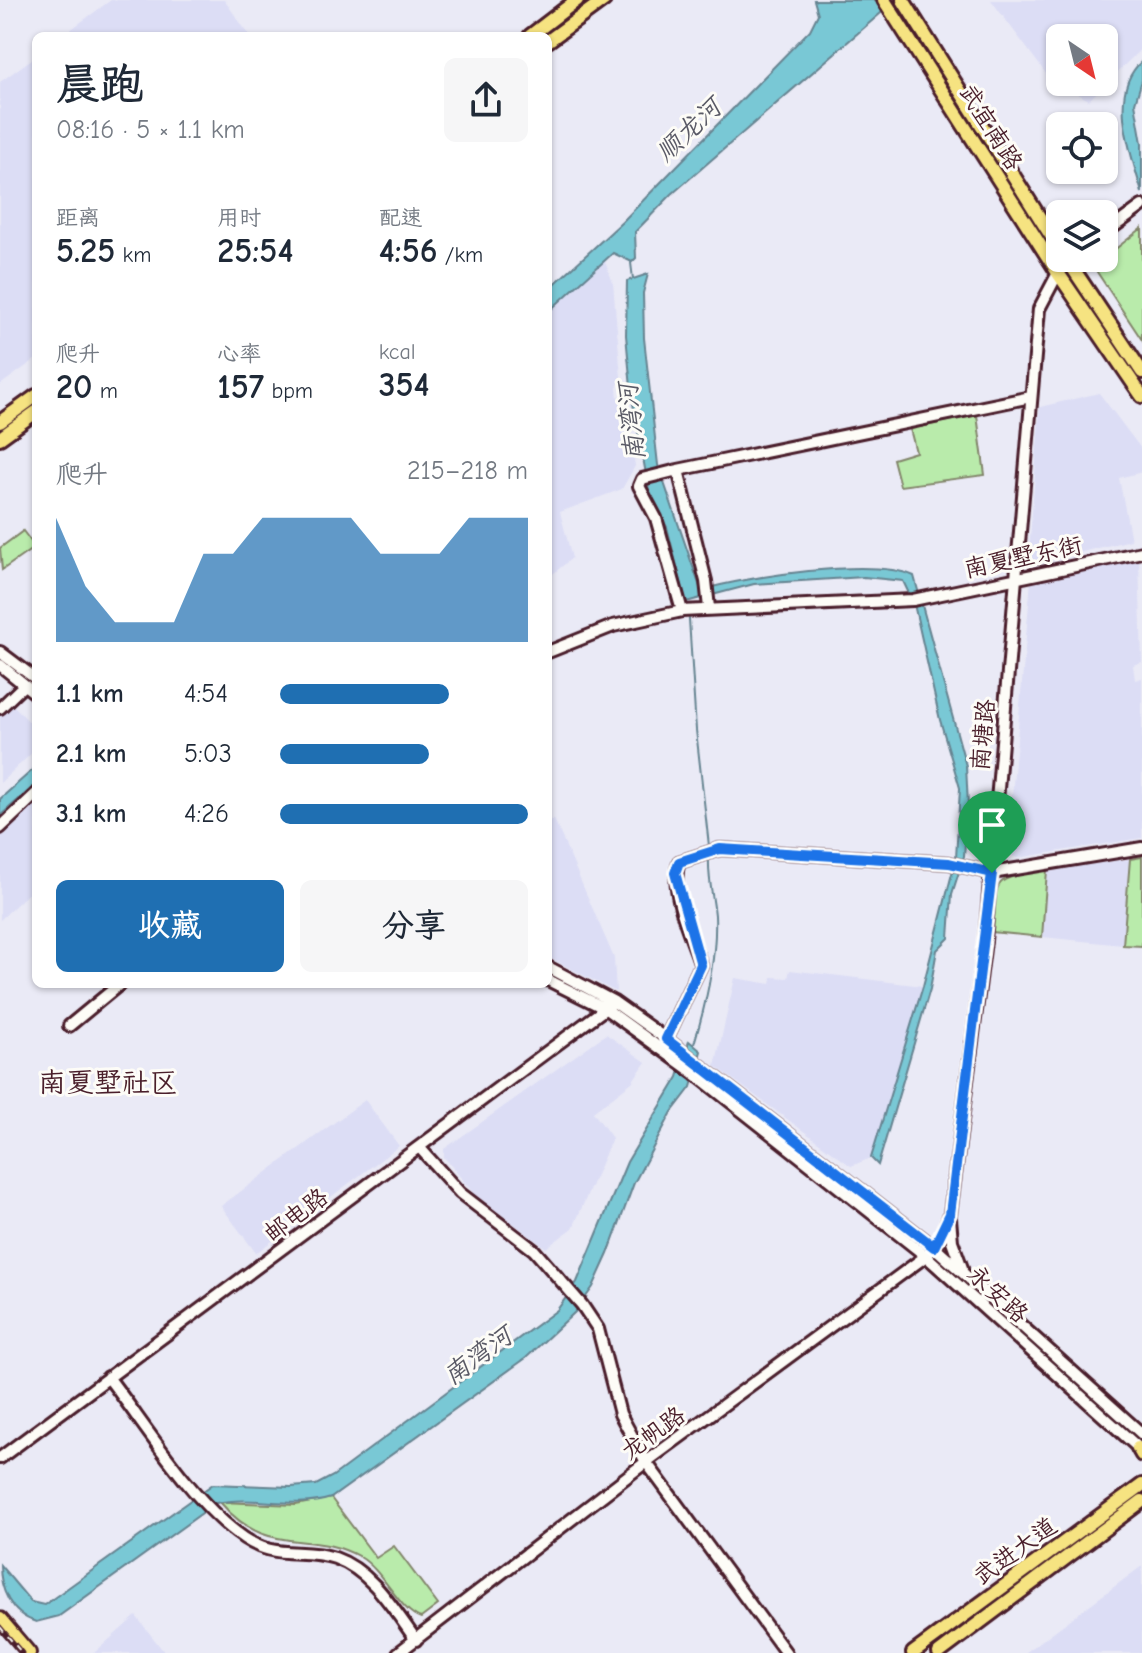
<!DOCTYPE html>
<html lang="zh">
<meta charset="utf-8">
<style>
:root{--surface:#fff;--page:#f6f6f7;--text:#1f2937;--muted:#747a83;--accent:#1f6fb2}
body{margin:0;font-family:"Comic Neue","LXGW WenKai TC",sans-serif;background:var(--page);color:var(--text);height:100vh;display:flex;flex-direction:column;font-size:30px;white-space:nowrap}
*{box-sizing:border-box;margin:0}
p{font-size:26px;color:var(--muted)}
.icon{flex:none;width:44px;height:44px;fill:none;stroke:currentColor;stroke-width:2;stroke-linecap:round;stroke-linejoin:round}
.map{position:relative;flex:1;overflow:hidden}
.panel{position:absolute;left:32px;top:32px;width:520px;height:956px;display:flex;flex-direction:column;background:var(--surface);border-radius:12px;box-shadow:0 2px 6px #0004}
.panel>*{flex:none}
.needle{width:52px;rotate:145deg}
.fabs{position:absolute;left:1046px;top:24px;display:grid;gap:16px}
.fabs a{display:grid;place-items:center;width:72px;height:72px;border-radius:12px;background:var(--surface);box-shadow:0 2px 6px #0004;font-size:40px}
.pin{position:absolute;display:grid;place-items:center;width:68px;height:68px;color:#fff;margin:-82px -34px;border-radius:50% 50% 50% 0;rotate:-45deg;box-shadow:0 0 8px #0007}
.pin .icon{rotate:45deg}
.round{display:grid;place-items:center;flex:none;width:84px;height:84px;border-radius:12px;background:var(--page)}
.head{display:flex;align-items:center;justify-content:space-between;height:136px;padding:0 24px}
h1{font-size:44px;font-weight:700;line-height:60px}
.figures{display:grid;grid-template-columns:repeat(3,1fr);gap:12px;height:136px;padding:8px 24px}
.figures div{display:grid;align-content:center}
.figures b{font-size:34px;font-weight:700}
.figures small{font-size:22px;font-weight:400}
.figures p{font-size:22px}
.chart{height:224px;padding:16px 24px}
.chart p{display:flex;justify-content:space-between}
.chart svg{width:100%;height:144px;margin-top:8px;fill:var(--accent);opacity:.7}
.cta{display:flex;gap:16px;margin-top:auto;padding:16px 24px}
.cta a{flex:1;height:92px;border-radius:12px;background:var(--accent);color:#fff;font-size:32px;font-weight:700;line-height:92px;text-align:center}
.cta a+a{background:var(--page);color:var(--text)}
ul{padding:0 24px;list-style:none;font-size:26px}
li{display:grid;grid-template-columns:128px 96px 1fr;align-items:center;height:60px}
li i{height:20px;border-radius:10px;background:var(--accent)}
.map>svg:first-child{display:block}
.built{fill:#dcddf5;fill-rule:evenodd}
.green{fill:#b9ebab;stroke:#82856b;stroke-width:2}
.water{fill:#79c8d5;stroke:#668491;stroke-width:2}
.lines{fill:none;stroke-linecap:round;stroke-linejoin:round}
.stream{stroke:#668491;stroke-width:2}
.minor-casing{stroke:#4a1f2b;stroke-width:16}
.major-casing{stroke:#4a1f2b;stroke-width:18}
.minor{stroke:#fdfcf7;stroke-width:10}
.major{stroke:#f6e381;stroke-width:12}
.rail-casing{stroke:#4a1f2b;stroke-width:5}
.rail{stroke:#fdfcf7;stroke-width:2;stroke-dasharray:6;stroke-linecap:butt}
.route-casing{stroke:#fff;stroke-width:16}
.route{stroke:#1a73e8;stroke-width:10}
.labels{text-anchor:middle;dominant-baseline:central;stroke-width:6;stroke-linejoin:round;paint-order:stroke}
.street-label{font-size:24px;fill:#4a1f2b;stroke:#fdfcf7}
.water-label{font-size:26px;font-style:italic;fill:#5a5a66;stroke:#fdfcf7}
.quarter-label{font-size:28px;fill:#4a1f2b;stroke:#fdfcf7}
</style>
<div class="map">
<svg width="1142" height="1653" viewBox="0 0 1142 1653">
<rect width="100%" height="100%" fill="#eaeaf6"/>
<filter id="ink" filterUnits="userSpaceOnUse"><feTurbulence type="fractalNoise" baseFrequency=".0125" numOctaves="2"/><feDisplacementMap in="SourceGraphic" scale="16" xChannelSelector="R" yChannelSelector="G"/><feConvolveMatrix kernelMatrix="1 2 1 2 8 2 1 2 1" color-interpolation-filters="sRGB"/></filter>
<g filter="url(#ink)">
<path class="built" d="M 111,0 L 224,0 L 250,36 L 62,36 Z
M 991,0 L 1142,0 L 1142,48 L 1089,100 L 1050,79 ZM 1060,38 L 1104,38 L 1104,82 L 1060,82 Z
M 36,56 L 36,359 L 0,385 L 0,82 Z
M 604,259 L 613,283 L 621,377 L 617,388 L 618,398 L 627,409 L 635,466 L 622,489 L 560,512 L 572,558 L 548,578 L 548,312 Z
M 1099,393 L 1142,450 L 1142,472 L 1119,478 L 1131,540 L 1028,565 L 1040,407 Z
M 1139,558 L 1142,662 L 1133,665 L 1135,680 L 1142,678 L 1142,838 L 1017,858 L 1007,853 L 1031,580 Z
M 12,704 L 36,729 L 36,749 L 0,783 L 0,716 Z
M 36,795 L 36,886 L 0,920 L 0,830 Z
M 554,819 L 614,958 L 616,992 L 548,957 L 548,821 Z
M 1130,859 L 1123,945 L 1042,937 L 1047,870 Z
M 790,970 L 923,986 L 871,1158 L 851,1166 L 715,1066 L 735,978 L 771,984 L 772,977 L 788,978 Z
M 606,1034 L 646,1062 L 632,1082 L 593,1112 L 612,1138 L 573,1228 L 546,1248 L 474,1194 L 444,1157 L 444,1149 Z
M 365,1100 L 399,1146 L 256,1253 L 221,1206 Z
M 1142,1566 L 1142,1653 L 1025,1653 Z
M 136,1616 L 165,1653 L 94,1653 Z"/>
<path class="green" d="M 1142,228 L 1142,340 L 1097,272 L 1098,258 L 1104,258 Z
M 977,415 L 985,475 L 900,486 L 893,459 L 916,452 L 910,429 Z
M 23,531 L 35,547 L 2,570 L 0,548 Z
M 1142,857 L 1142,946 L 1123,945 L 1130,859 Z
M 1047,870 L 1042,937 L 992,932 C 997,876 990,880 1047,870 Z
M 331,1498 L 376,1558 L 394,1546 L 438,1605 L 421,1618 C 400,1612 383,1570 360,1557 C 308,1528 268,1559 220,1502 L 296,1505 Z"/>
<path class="water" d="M 814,0 L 896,0 L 672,194 L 635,232 L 636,258 L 632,262 L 613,253 L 548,312 L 548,290 L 622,222 L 810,30 L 818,14 Z
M 1142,61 L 1142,80 L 1135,103 L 1142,143 L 1142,193 C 1132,155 1106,93 1142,61 Z
M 648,274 L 643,293 L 644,338 L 658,465 L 701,590 C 744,577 874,557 914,576 L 966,766 L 968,805 L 964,856 L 952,894 L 949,938 L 937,950 L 930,989 L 878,1165 L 871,1158 L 923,986 L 956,858 L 960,788 L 940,720 L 914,604 L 903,581 L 864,577 L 754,584 L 686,602 L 667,527 L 650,496 L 632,398 L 626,335 L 627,281 Z
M 36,767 L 36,784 L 0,816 L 0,799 Z
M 689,1041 L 701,1051 L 691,1087 L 672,1112 L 634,1183 L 608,1254 L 593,1287 L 575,1312 L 526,1358 L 331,1498 C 292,1510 255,1495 216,1503 L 59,1616 L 36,1622 C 10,1614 0,1589 0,1565 L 31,1602 L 44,1605 L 213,1484 L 291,1487 L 316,1485 L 333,1476 L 557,1310 L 577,1282 L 627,1162 L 678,1077 Z"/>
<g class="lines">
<path class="stream" d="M 631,263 L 633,279
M 689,619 L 696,730 L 709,846
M 694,1044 C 706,1004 717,958 715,915 C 713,896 708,879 709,859"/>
<defs>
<path id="minor" d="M 1104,234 L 1142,206
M 678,470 L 642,479 L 639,486 L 656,518 L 682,611
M 709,608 L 706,581 L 678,470 L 1031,397
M 0,652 L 36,679
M 548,652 L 613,626 L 682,611 L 913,600 L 1142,552
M 0,665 L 36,694
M 0,708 L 24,685
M 0,828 L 36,794
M 548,967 L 614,1002 L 666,1039 L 934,1247 L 1142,1434
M 548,980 L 606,1009 L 694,1073 L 926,1256 L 1142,1451
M 69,1026 L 120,984
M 666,1039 L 701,965 C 691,935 669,892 679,862 L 720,849 L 949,863 L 992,873 L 1142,848
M 419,1147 L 460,1193 L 534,1250 L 582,1305 L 598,1329 L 620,1414 L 646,1462 L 786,1653
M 950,1218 L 952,1241 L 962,1268
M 108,1377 C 145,1425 190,1498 237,1533 C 275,1563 298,1546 335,1558 C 372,1571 394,1610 416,1640
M 0,1458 L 614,1002
M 398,1653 L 646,1462 L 926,1256 L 942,1237 L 950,1214 L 985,941 L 1039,309 L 1058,273 L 1073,258"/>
<path id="major" d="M 884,0 L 1058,273 L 1142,396
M 903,0 L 1060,250
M 530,36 L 577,0
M 548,41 L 604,0
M 1066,258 L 1142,372
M 0,422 L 36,396
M 0,438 L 36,412
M 1138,1448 L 1142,1455
M 0,1619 L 29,1653
M 913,1653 L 1142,1485
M 939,1653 L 1142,1501"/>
</defs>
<use href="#minor" class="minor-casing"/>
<use href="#major" class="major-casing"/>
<use href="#minor" class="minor"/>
<use href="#major" class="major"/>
<defs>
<path id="rail" d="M 0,1627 L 22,1653"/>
</defs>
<use href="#rail" class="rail-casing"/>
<use href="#rail" class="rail"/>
</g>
</g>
<g class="lines" filter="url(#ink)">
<defs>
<path id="route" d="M 720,849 L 949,863 L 992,873 L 950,1214 L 934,1247 L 666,1039 L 701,965 L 675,873 L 679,862 Z"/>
</defs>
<use href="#route" class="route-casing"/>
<use href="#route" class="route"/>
</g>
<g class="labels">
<g class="street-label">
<text transform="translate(991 127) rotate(58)">武宜南路</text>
<text transform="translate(1023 557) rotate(-12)">南夏墅东街</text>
<text transform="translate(983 735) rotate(-85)">南塘路</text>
<text transform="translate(296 1215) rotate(-37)">邮电路</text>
<text transform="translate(998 1294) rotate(42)">永安路</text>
<text transform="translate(653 1433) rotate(-36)">龙帆路</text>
<text transform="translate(1015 1551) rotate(-36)">武进大道</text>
</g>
<g class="water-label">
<text transform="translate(689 130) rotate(-43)">顺龙河</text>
<text transform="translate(632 422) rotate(-96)">南湾河</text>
<text transform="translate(478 1356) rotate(-36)">南湾河</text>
</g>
<g class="quarter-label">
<text x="108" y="1083">南夏墅社区</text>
</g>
</g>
</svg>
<div class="fabs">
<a><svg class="needle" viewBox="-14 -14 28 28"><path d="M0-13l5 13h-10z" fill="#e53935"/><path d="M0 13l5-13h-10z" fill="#747a83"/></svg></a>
<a><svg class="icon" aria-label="locate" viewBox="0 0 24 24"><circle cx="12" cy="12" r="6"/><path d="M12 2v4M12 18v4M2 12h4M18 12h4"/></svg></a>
<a><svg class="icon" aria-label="layers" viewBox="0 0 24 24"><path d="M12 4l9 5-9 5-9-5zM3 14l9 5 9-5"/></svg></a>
</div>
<div class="pin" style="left:992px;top:873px;background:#1e9e55"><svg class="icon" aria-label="arrive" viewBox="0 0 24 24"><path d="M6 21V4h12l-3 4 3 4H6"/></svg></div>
<section class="panel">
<div class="head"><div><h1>晨跑</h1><p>08:16 · 5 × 1.1 km</p></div><a class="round"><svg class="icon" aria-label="share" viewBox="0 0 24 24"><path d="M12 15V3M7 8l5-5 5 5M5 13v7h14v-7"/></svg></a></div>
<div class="figures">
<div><p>距离</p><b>5.25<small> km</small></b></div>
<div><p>用时</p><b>25:54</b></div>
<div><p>配速</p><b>4:56<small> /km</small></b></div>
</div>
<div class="figures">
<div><p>爬升</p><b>20<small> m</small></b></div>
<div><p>心率</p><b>157<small> bpm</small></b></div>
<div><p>kcal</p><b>354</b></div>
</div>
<div class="chart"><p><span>爬升</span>215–218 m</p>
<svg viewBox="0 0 160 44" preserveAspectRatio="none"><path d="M0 44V6L10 27L20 38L30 38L40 38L50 17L60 17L70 6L80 6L90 6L100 6L110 17L120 17L130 17L140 6L150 6L160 6V44z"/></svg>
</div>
<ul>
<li><b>1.1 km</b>4:54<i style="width:68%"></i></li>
<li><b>2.1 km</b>5:03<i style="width:60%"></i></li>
<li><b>3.1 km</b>4:26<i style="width:100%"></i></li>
</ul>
<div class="cta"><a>收藏</a><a>分享</a></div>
</section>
</div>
